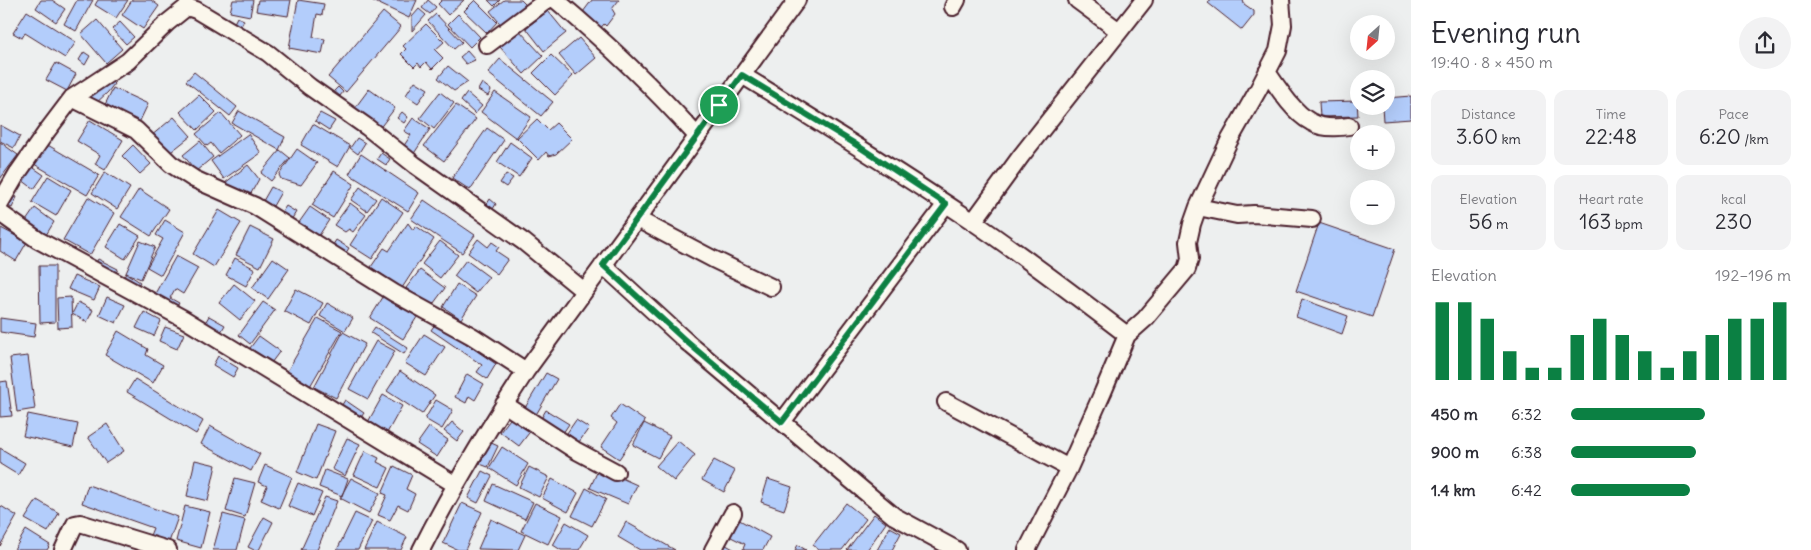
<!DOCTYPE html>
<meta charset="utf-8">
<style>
:root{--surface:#fff;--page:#f2f2f3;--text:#2b2b33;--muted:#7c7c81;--accent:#0b8043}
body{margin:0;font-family:Delius,sans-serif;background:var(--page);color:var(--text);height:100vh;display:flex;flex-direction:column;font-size:19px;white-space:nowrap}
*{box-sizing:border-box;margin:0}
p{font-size:16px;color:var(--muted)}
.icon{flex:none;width:28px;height:28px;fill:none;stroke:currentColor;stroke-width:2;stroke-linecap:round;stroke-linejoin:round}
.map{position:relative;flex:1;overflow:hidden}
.drawer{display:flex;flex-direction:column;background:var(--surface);width:400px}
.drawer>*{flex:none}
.needle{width:32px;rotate:207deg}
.tools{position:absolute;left:1350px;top:15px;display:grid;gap:10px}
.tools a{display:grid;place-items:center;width:45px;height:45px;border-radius:50%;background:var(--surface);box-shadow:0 5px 20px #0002;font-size:25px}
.pin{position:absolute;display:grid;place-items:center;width:42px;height:42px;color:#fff;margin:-21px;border:2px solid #fff;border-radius:50%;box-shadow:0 1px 5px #0007}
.round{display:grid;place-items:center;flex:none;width:52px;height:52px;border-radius:26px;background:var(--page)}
.overview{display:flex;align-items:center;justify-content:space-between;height:85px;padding:0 20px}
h1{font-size:28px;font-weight:600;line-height:38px}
.metrics{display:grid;grid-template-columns:repeat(3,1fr);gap:8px;height:85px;padding:5px 20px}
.metrics div{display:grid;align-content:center;border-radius:12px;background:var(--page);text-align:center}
.metrics b{font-size:21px;font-weight:600}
.metrics small{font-size:14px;font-weight:400}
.metrics p{font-size:14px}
.chart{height:140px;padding:10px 20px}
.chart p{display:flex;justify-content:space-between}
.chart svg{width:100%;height:90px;margin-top:5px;stroke:var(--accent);stroke-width:6}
ul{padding:0 20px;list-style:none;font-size:16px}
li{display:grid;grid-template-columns:80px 60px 1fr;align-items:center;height:38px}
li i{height:12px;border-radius:6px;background:var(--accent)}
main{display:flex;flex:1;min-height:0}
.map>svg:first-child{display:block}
.building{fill:#b3cdfb;stroke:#4a1f2b}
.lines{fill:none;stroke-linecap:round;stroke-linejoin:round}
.street-casing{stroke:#4a1f2b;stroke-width:20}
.street{stroke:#fbf7ec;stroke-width:16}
.route-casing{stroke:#fff;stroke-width:10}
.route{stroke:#0b8043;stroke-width:6}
</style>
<main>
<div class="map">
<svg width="1411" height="550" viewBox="0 0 1411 550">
<rect width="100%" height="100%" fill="#edefef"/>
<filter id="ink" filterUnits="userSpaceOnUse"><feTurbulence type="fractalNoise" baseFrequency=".02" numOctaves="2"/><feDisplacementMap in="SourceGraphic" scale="10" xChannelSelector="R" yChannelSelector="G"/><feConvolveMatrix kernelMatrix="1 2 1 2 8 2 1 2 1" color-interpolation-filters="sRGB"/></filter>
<g filter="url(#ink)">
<path class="building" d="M 41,0 L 52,0 L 65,9 L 56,22 L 36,8 Z
M 77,0 L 93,0 L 76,31 L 64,24 Z
M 98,0 L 128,0 L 116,18 L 95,5 Z
M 132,0 L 151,0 L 159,6 L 143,29 L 122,15 Z
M 233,0 L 253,0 L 250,16 L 230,12 Z
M 258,0 L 291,0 L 288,16 L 256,11 Z
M 298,0 L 324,4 L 322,15 L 317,14 L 313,37 L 325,39 L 322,54 L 289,48 Z
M 373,0 L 417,0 L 409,18 L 373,1 Z
M 428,0 L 436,7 L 430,14 L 422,8 Z
M 442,0 L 464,0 L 448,15 L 438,4 Z
M 475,0 L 497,22 L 487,33 L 464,11 Z
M 488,0 L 500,0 L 494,6 Z
M 504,0 L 521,0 L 527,6 L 502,26 L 490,11 Z
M 592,0 L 619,0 L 612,9 L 615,14 L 606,26 L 604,24 L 599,30 L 580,16 Z
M 1210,0 L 1243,0 L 1244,4 L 1254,11 L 1254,15 L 1242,30 L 1208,3 Z
M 419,9 L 426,15 L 412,31 L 412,17 Z
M 27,11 L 76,42 L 65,58 L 25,33 L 22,38 L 13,33 Z
M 548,11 L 566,33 L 544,51 L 526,28 Z
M 383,12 L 401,27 L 346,92 L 328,77 Z
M 436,14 L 462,42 L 454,49 L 428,21 Z
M 458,14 L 480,37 L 470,47 L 448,24 Z
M 237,17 L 244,20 L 240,28 L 233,25 Z
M 97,20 L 122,49 L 106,63 L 81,34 Z
M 120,22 L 134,37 L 126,44 L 112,29 Z
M 426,24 L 444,42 L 435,50 L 443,58 L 432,69 L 426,62 L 421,67 L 418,63 L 414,67 L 401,54 L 406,49 L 403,46 Z
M 519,30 L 543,56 L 524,74 L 500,47 Z
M 579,38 L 596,58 L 576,75 L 559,55 Z
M 467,51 L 475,60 L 466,64 L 460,57 Z
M 84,52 L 90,56 L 85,65 L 79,60 Z
M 551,55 L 573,76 L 555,95 L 533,73 Z
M 500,59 L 553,102 L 541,116 L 488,73 Z
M 135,62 L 138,66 L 128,74 L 125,70 Z
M 56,63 L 76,74 L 67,91 L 46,80 Z
M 448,66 L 468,82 L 454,91 L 438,78 Z
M 194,72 L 237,107 L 230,116 L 186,81 Z
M 106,76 L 114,84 L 108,92 L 94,105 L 84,94 Z
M 415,81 L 428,89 L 418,103 L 406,95 Z
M 482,83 L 491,90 L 488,96 L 478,90 Z
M 338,87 L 343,92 L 340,96 L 334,91 Z
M 113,88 L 148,104 L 138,125 L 103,109 Z
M 369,89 L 395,108 L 379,129 L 352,112 Z
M 440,92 L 454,103 L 434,129 L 420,118 Z
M 495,92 L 531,117 L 516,138 L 481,112 Z
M 467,93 L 482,106 L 475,114 L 461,101 Z
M 199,95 L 216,112 L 197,130 L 180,112 Z
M 1411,96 L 1411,119 L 1383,121 L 1382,106 L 1386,106 L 1386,98 Z
M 1357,101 L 1358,116 L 1320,117 L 1319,102 Z
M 456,105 L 476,119 L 444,161 L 424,146 Z
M 239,111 L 285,137 L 279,150 L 232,123 Z
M 402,112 L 408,117 L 404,123 L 397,118 Z
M 221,113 L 240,135 L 219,153 L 211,143 L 207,146 L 196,134 Z
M 320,113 L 335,121 L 329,130 L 315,121 Z
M 174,117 L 191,136 L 167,155 L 151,136 Z
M 413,118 L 430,129 L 413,155 L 403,147 L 411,135 L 404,131 Z
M 537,119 L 548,130 L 556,123 L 572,139 L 556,154 L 549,156 L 546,152 L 539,160 L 517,138 Z
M 90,120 L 123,140 L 105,170 L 95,164 L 100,155 L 77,141 Z
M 313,124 L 350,146 L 338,167 L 301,145 Z
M 0,125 L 20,136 L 14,148 L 0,141 Z
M 487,128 L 504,140 L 470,190 L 452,178 Z
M 248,134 L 261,153 L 224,179 L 211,161 Z
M 357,138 L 365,143 L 358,154 L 350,148 Z
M 200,141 L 213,157 L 196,171 L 183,155 Z
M 0,142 L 18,155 L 0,179 Z
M 510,142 L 532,158 L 519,177 L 497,162 Z
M 46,144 L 99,175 L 87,195 L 34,164 Z
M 133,145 L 151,164 L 140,174 L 122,156 Z
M 297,149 L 317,163 L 301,185 L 281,179 L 279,175 Z
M 280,150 L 290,158 L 271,181 L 261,173 Z
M 381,153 L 390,159 L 386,165 L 377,159 Z
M 361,154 L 419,193 L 408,211 L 349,174 Z
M 28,164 L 44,175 L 34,189 L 18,177 Z
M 248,165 L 259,179 L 249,197 L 225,183 Z
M 334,171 L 354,184 L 333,218 L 312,205 Z
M 105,172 L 130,188 L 117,209 L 92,193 Z
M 506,174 L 513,178 L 506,187 L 500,183 Z
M 48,176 L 71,190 L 56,216 L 32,202 Z
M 271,187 L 281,192 L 273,206 L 263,201 Z
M 360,187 L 376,199 L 367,211 L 351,200 Z
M 139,189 L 169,209 L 151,236 L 121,217 Z
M 7,192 L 17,197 L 12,208 L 2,203 Z
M 88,197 L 114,213 L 90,255 L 63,240 Z
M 381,197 L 403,212 L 372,259 L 350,245 Z
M 490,199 L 496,204 L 493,209 L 487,204 Z
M 424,200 L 475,235 L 462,253 L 411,219 Z
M 350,203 L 366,215 L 353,232 L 349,229 L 345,232 L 334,225 Z
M 286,206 L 296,212 L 290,222 L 280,215 Z
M 310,207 L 329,220 L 318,237 L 298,224 Z
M 35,208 L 54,222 L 46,235 L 26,221 Z
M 219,210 L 241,223 L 214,267 L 193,254 Z
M 165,220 L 185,232 L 161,275 L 147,267 L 163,239 L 156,235 Z
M 408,223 L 413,230 L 416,226 L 434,239 L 402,288 L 371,267 L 384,248 L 389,251 Z
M 1319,223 L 1395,249 L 1372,317 L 1296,291 Z
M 120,224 L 140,236 L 125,259 L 106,247 Z
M 250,227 L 274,239 L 260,267 L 236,255 Z
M 1,228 L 27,242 L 16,261 L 0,251 Z
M 478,239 L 488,247 L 492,242 L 499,247 L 496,251 L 508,259 L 497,274 L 468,253 Z
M 336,240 L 349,248 L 344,256 L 331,248 Z
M 140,241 L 155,247 L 141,279 L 126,273 Z
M 440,241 L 458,255 L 440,278 L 422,264 Z
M 176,256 L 198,268 L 183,294 L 175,289 L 170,298 L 179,303 L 174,311 L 152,299 Z
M 235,258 L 255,269 L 246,286 L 226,275 Z
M 273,258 L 289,269 L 268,299 L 252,288 Z
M 98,259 L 118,269 L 114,276 L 94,266 Z
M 466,260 L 489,277 L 476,293 L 454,276 Z
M 39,266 L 55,266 L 55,322 L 40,323 Z
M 420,270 L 445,288 L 431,307 L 406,288 Z
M 126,273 L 140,282 L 135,290 L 122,281 Z
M 74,276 L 100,287 L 94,300 L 68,289 Z
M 234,284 L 255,301 L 240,320 L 219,303 Z
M 457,284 L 476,296 L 461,319 L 443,307 Z
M 296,289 L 323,303 L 311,325 L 284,311 Z
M 385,294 L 419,314 L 403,339 L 370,318 Z
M 71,297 L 72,327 L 58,328 L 57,298 Z
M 107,297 L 125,305 L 116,323 L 99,315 Z
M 1302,299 L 1348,316 L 1342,334 L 1296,317 Z
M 78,302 L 93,310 L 87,322 L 72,314 Z
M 263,302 L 275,310 L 250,344 L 239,335 Z
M 327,303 L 353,318 L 345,331 L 320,316 Z
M 144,312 L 161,321 L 154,336 L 136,328 Z
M 209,316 L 225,325 L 218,337 L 202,328 Z
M 0,318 L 36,323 L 34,337 L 0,332 Z
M 318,318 L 342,331 L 309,388 L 285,375 Z
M 436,323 L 496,364 L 487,379 L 477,372 L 482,365 L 431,330 Z
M 165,327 L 184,334 L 177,349 L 159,341 Z
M 375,327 L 408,348 L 404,354 L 371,333 Z
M 118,331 L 148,349 L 146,355 L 163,365 L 153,383 L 105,355 Z
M 343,332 L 365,344 L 336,398 L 314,387 Z
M 424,334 L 445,347 L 426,376 L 405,363 Z
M 259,336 L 280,351 L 268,367 L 247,352 Z
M 376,341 L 395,351 L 368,399 L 349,389 Z
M 28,356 L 35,409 L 17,412 L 10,358 Z
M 218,356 L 238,368 L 233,377 L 213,365 Z
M 400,371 L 435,395 L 422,414 L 387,391 Z
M 546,373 L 557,379 L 534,418 L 523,411 Z
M 467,374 L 484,384 L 475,400 L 469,396 L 466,403 L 455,397 Z
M 135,379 L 203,421 L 196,434 L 127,392 Z
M 7,381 L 12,416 L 0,417 L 0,382 Z
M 383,395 L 402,406 L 387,433 L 368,422 Z
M 345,400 L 364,413 L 357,423 L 338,411 Z
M 436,400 L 453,410 L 442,429 L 425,419 Z
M 620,404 L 645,421 L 619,459 L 601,447 L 617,423 L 611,418 Z
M 546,410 L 569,424 L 561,436 L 539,422 Z
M 28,414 L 78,424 L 73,447 L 23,436 Z
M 513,415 L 532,429 L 519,446 L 500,432 Z
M 576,420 L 589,428 L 579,442 L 567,433 Z
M 452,422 L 464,432 L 457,441 L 444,431 Z
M 644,423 L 670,436 L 658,458 L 633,445 Z
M 107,424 L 124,451 L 106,463 L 88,437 Z
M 316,424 L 335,431 L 316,480 L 297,472 Z
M 210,426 L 260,454 L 251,471 L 201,444 Z
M 429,427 L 448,440 L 437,457 L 417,444 Z
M 347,438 L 360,444 L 345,476 L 332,469 Z
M 678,441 L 695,455 L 674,481 L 656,466 Z
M 489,442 L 498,446 L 488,467 L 480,464 Z
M 502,447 L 528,464 L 516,485 L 489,468 Z
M 0,448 L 25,463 L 18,475 L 0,464 Z
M 365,451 L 379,458 L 377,462 L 389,468 L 380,487 L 354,475 Z
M 195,460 L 216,465 L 208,501 L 187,496 Z
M 714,460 L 735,471 L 724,492 L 702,480 Z
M 265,465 L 292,477 L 279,508 L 261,500 L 267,486 L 258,482 Z
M 394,466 L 412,475 L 406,489 L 415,494 L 408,510 L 398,505 L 390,520 L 378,515 L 387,495 L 382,493 Z
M 529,467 L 549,477 L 539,497 L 519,487 Z
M 599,468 L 637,485 L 628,504 L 590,488 Z
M 325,470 L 348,479 L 342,496 L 319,487 Z
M 482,471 L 492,476 L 478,503 L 468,498 Z
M 235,478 L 255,483 L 245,517 L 226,511 Z
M 351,478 L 380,493 L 369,513 L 340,498 Z
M 552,479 L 578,493 L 568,512 L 542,498 Z
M 768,479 L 792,487 L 784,510 L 761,502 Z
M 298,483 L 322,493 L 312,516 L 288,506 Z
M 493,484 L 533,502 L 525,519 L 486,501 Z
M 88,485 L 178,517 L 168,545 L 149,538 L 153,528 L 82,503 Z
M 586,488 L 606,499 L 592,526 L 572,516 Z
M 325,497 L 337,501 L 317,550 L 301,550 Z
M 37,500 L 59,513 L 48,532 L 25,519 Z
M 462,503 L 482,512 L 465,550 L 458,550 L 443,543 Z
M 535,503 L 562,516 L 548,544 L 521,531 Z
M 846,503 L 866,519 L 842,550 L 819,550 L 813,545 Z
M 1,506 L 17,516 L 0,546 L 0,508 Z
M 185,506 L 210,512 L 201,548 L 176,541 Z
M 355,513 L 372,521 L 358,550 L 337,550 Z
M 223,514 L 245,520 L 237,550 L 213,550 Z
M 874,514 L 886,523 L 867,550 L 847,550 Z
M 264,517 L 273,522 L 259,550 L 254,550 L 248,547 Z
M 734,517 L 770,537 L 763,550 L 745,550 L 743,549 L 745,544 L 725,534 Z
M 491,519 L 525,535 L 518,550 L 478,549 Z
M 377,522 L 407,537 L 401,550 L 364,550 Z
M 566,522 L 588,535 L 579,550 L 561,550 L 553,545 Z
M 626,522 L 675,550 L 640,550 L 618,537 Z
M 890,527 L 901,533 L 892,550 L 877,550 Z
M 26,530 L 50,545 L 47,550 L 14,550 Z
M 719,541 L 735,550 L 714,550 Z
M 798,545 L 806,550 L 795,550 Z"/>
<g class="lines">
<defs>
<path id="street" d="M 556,0 C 606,42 653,87 697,136
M 1077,0 L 1119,31
M 953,7 L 957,0
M 487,45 L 547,0
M 1267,72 C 1278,88 1294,113 1311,122 C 1323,129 1337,128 1349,126
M 742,75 C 819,122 896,170 972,221 C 1025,257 1076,296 1127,335
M 72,98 L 136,130 L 171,164 L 194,179 L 255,206 L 394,293 L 472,336 L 526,371
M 0,203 L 17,174 L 47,131 L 72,98 L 128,61 L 167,23 L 187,7 L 196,10 L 268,53 L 310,87 L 367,127 L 415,165 L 524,242 L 584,291
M 1198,207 L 1237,215 L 1254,214 L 1312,219
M 0,213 L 38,240 L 184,319 L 456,485
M 637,219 L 713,259 L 771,287
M 973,222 L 1021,156 L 1144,0
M 603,265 L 687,342 L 864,491 L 894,516 L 957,550
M 946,402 L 1069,468
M 504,404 L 575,450 L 616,472
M 782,422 L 946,204
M 63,550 L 75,524 L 80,523 L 168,550
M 421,550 C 452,488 488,429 526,371 L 797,0
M 713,550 L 733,513
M 1027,550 L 1069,468 L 1103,392 L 1127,335 L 1145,319 L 1187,269 L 1190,259 L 1188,242 L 1192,224 L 1198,207 L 1229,141 L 1258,90 L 1278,51 L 1283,25 L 1281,0"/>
</defs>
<use href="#street" class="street-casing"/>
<use href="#street" class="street"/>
</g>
</g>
<g class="lines" filter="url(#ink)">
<defs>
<path id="route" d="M 742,75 L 852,142 L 946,204 L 782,422 L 687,342 L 603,265 Z"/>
</defs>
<use href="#route" class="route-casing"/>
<use href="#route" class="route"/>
</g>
</svg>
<div class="tools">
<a><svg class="needle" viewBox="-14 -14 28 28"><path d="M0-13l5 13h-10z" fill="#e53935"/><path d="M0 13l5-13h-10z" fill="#7c7c81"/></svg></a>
<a><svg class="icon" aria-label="layers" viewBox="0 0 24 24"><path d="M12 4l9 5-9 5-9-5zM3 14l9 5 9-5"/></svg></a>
<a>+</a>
<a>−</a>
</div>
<div class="pin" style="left:719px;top:105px;background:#1e9e55"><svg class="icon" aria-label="arrive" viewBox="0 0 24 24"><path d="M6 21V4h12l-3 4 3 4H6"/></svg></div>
</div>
<section class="drawer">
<div class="overview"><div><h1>Evening run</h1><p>19:40 · 8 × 450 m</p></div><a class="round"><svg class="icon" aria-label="share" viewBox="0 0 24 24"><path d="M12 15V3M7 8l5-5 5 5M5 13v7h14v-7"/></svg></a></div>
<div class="metrics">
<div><p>Distance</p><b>3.60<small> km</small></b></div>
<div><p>Time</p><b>22:48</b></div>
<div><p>Pace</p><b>6:20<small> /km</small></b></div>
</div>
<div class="metrics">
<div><p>Elevation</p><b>56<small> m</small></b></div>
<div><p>Heart rate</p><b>163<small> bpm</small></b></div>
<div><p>kcal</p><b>230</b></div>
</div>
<div class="chart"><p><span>Elevation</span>192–196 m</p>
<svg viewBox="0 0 160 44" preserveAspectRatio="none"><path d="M5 44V6M15 44V6M25 44V14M35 44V30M45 44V38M55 44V38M65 44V22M75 44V14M85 44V22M95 44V30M105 44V38M115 44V30M125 44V22M135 44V14M145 44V14M155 44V6"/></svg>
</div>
<ul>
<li><b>450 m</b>6:32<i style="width:61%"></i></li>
<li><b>900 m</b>6:38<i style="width:57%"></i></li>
<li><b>1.4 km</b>6:42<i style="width:54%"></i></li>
</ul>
</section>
</main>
